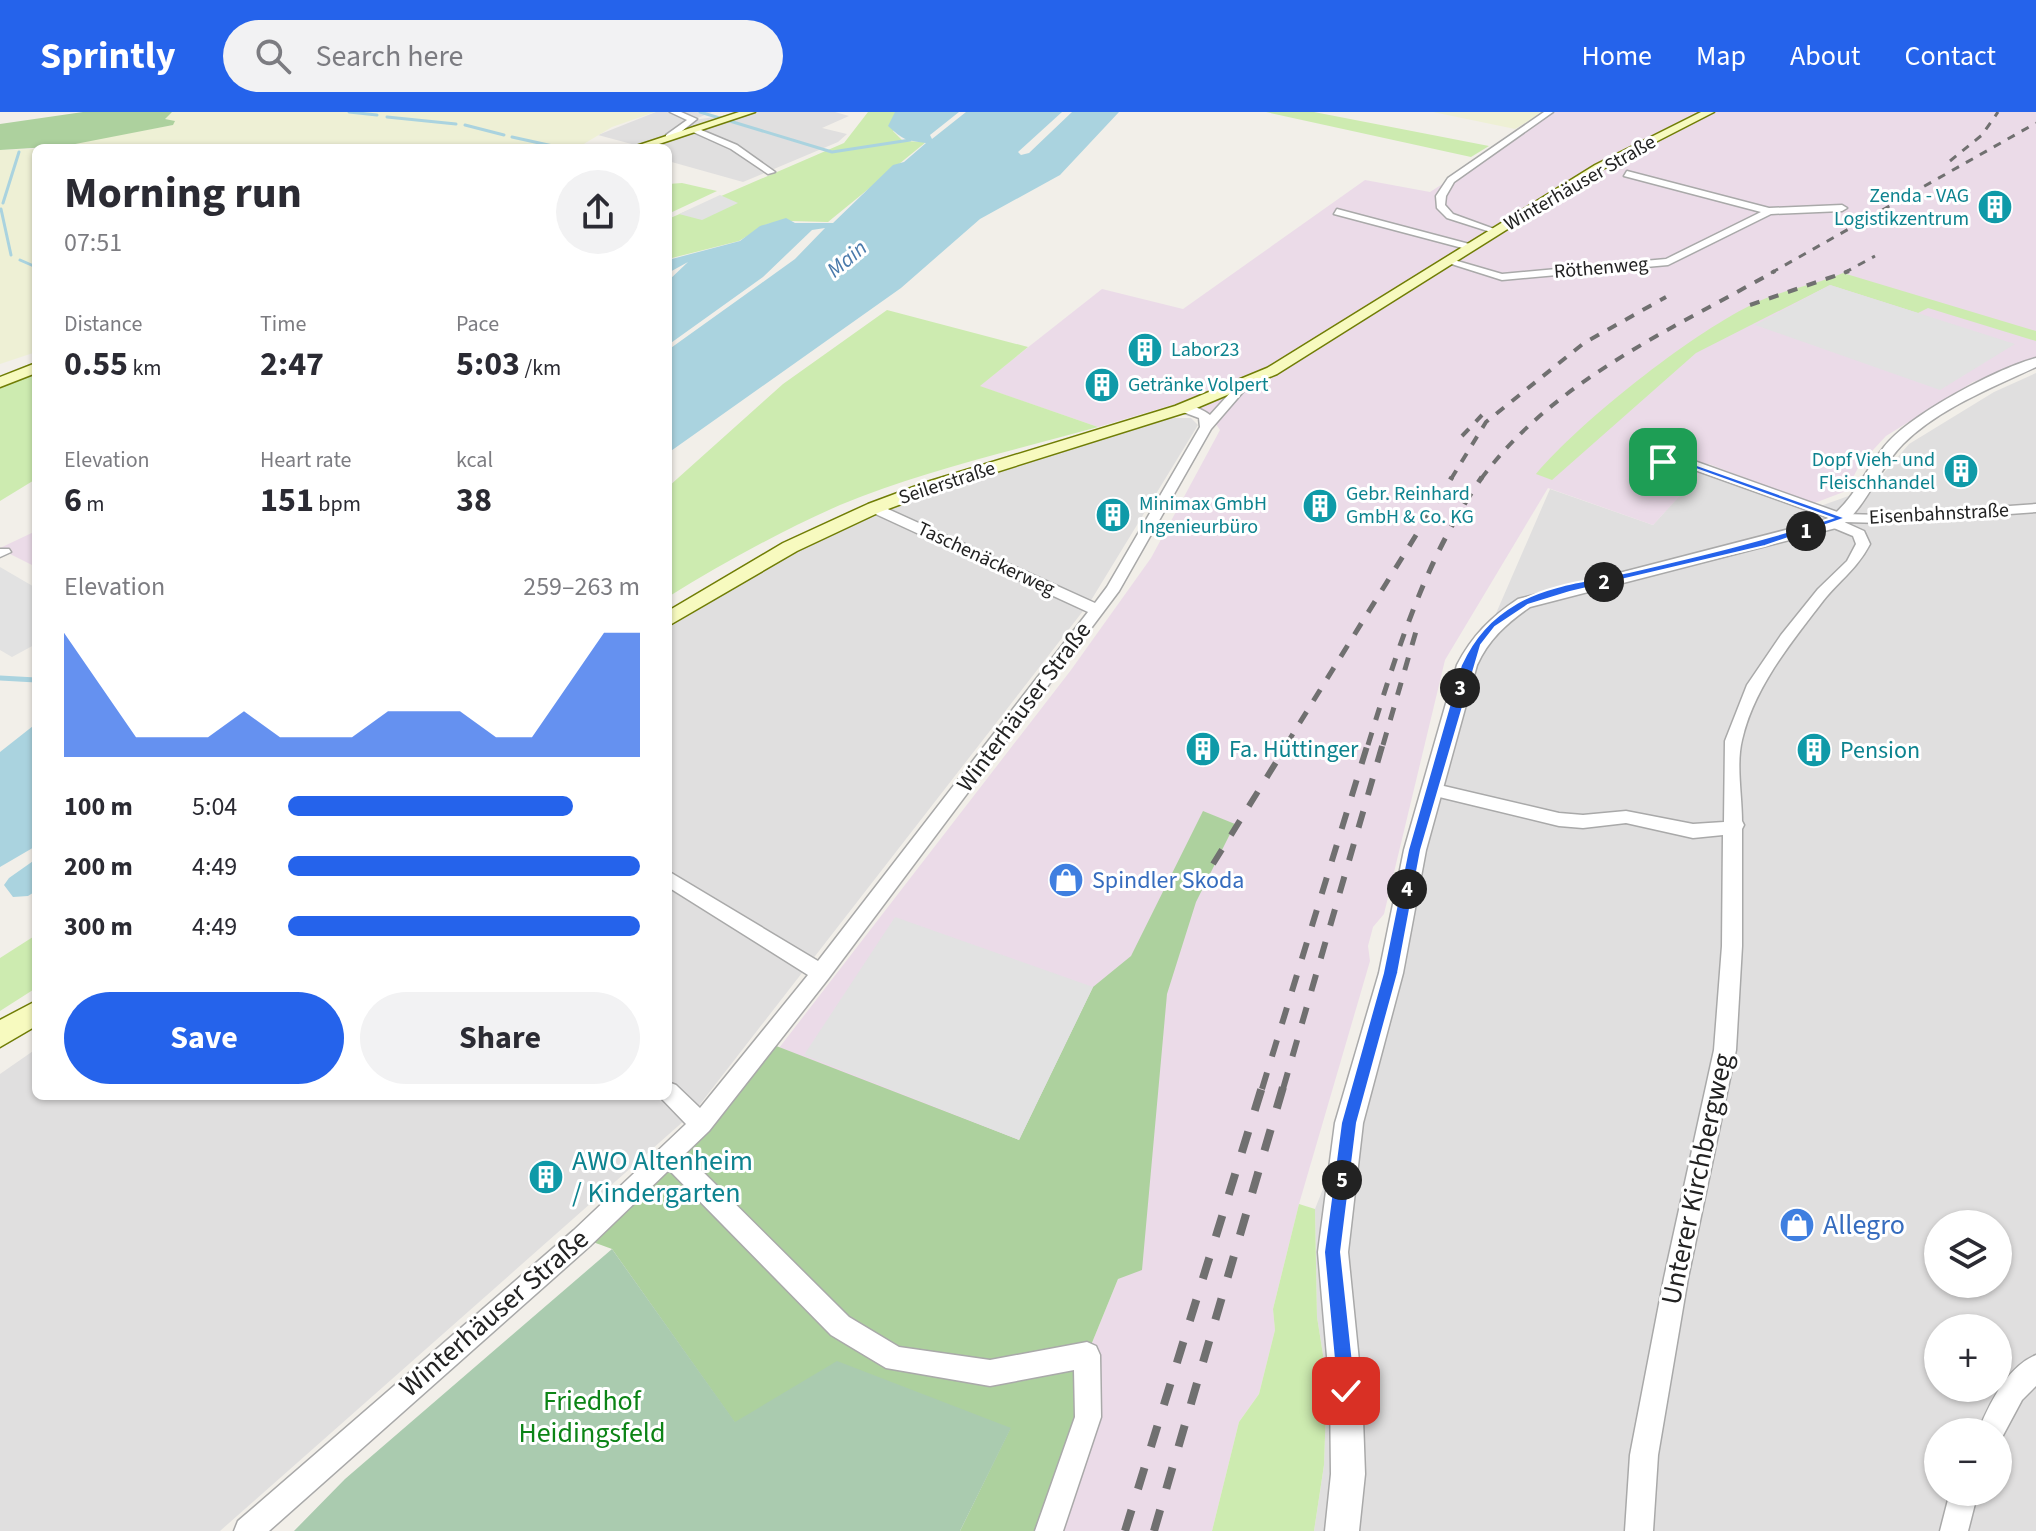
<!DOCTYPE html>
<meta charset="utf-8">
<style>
:root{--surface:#fff;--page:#f2f2f3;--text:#2b2b33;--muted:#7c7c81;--accent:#2563eb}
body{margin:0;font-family:"Source Sans 3",sans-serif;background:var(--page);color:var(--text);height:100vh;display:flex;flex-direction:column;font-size:30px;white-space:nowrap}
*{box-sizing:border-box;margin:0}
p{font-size:26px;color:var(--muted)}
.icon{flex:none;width:44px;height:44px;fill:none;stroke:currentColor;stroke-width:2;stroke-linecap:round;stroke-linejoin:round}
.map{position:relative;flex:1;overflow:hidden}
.sheet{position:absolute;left:32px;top:32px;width:640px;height:956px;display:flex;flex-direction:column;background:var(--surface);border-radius:12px;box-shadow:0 2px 6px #0004}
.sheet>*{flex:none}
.tools{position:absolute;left:1924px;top:1098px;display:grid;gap:16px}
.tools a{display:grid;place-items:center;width:88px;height:88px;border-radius:50%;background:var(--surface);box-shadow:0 2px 6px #0004;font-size:40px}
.pin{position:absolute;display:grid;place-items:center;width:68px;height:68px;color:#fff;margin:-34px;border-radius:16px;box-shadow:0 4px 12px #0006}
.km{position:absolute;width:40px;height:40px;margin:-20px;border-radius:50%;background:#222;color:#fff;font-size:22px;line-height:40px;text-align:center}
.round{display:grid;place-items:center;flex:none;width:84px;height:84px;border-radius:42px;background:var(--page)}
.overview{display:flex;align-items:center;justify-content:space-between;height:136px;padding:0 32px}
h1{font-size:44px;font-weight:700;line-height:60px}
.stats{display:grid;grid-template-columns:repeat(3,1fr);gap:12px;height:136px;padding:8px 32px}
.stats div{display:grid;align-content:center}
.stats b{font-size:34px;font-weight:700}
.stats small{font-size:22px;font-weight:400}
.stats p{font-size:22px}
.chart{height:224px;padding:16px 32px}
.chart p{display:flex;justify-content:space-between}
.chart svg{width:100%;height:144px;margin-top:8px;fill:var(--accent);opacity:.7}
.cta{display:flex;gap:16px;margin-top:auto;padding:16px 32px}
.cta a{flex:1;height:92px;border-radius:48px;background:var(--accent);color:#fff;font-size:32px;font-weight:700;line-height:92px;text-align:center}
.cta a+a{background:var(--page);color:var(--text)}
ul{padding:0 32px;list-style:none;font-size:26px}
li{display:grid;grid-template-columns:128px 96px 1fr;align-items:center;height:60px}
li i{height:20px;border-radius:10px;background:var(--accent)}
header{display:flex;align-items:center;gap:48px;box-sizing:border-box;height:112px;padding:0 40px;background:var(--accent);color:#fff}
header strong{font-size:38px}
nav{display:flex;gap:44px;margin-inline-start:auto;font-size:28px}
.search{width:560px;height:72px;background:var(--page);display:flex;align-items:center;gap:20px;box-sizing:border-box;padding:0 28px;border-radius:44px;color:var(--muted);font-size:30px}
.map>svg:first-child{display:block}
.residential{fill:#e0dfdf;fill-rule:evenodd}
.industrial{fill:#ebdbe8}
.farmland{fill:#eef0d5}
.grass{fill:#cdebb0}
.forest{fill:#add19e}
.cemetery{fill:#aacbaf}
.parking{fill:#e2e2e2}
.water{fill:#aad3df}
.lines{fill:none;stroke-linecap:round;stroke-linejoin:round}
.stream-far1{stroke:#aad3df;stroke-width:3}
.stream{stroke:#aad3df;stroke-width:5}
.minor-casing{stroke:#a9a9a9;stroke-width:3}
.tertiary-casing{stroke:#a9a9a9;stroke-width:3}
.secondary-casing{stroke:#707d05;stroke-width:3}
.minor{fill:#fff;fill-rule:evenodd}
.tertiary{fill:#fff;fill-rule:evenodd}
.secondary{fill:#f7fabf;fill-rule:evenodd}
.rail-far4{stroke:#707070;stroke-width:3;stroke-dasharray:8 8;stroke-linecap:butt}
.rail-far3{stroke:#707070;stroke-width:4;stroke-dasharray:10 10;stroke-linecap:butt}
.rail-far2{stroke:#707070;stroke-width:5;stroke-dasharray:13 13;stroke-linecap:butt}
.rail-far1{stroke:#707070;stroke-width:6;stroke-dasharray:17 17;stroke-linecap:butt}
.rail{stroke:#707070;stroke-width:8;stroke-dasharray:22 22;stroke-linecap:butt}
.route{fill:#2563eb;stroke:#fff;stroke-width:2}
.labels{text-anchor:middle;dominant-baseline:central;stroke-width:6;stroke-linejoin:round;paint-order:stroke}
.far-street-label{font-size:20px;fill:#222;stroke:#fff}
.far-culture-label{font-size:20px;fill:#0d838f;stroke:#fff;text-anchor:start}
.far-water-label{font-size:22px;font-style:italic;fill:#4a7aab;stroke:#fff}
.street-label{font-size:24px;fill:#222;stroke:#fff}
.culture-label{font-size:24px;fill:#0d838f;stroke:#fff;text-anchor:start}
.shop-label{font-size:24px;fill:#366cbe;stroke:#fff;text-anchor:start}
.near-culture-label{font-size:28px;fill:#0d838f;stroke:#fff;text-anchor:start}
.near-street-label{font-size:28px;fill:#222;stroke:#fff}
.near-shop-label{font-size:28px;fill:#366cbe;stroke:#fff;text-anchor:start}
.near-park-label{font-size:28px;fill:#0c8416;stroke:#fff}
</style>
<header>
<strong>Sprintly</strong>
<div class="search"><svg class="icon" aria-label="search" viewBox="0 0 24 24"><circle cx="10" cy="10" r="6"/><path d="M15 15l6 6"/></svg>Search here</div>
<nav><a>Home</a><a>Map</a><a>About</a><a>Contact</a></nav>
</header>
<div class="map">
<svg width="2036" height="1419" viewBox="0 0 2036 1419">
<rect width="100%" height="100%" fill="#f2efe9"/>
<path class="residential" d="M 656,0 L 712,0 L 693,8 L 751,0 L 835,0 L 849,4 L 822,16 L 847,22 L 838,30 L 743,70 L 668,49 L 668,36 L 636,36 L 639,34 L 598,23 Z
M 2036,261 L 2036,1419 L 1314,1419 L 1324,1353 L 1327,1268 L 1317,1205 L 1315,1097 L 1349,1011 L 1431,677 L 1491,513 L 1550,377 L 1653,413 L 1704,356 L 1812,397 L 1871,376 L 1909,332 L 1994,280 ZM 1938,1112 L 1998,1112 L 1998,1172 L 1938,1172 ZM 1938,1216 L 1998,1216 L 1998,1276 L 1938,1276 ZM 1938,1320 L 1998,1320 L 1998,1380 L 1938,1380 Z
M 1163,306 L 1191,306 L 1198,313 L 1090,490 L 694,1000 L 220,1419 L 0,1419 L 0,962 L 36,937 L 36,984 L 668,984 L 668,516 L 796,439 L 857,409 L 936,378 Z"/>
<path class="industrial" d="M 1555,0 L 2036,0 L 2036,247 L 1973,270 L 1886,324 L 1860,352 L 1846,379 L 1812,392 L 1709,352 L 1653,413 L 1548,376 L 1445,548 L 1384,802 L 1373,815 L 1368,834 L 1370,849 L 1299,1092 L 1273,1197 L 1275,1218 L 1259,1282 L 1239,1310 L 1212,1419 L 1049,1419 L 1087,1243 L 1118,1167 L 762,958 L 1071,558 L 1151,446 L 1220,318 L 1210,303 L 1201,297 L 1172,293 L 1098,315 L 979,274 L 1102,177 L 1183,197 L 1365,68 L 1430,80 Z
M 36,419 L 36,455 L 0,437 L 0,436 Z"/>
<path class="farmland" d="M 172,0 L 655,0 L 612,15 L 577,36 L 47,36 L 173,13 L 164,5 Z
M 1433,0 L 1544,0 L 1515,17 Z
M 36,37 L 36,240 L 0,252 L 0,38 Z"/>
<path class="grass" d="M 868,0 L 896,0 L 893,19 L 903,29 L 926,30 L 828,110 L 791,109 L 767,112 L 739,129 L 668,147 L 668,107 L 844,31 Z
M 1266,0 L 1314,0 L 1489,34 L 1471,45 Z
M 682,71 L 717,79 L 668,102 L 668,72 Z
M 1843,161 L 2036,219 L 2036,229 L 1928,196 L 1918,201 L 1830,173 L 1696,241 L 1552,368 L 1536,362 C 1582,308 1687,225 1751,193 C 1780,178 1813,174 1843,161 Z
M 887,198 L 1028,235 L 980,274 L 1098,315 C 1012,339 922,359 840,393 C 781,419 723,451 668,485 L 668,375 L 783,272 Z
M 36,262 L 36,367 L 0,389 L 0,276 Z
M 36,823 L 36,876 L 0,899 L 0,846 Z
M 1299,1092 L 1315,1097 L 1317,1205 L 1327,1268 L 1324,1353 L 1314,1419 L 1212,1419 L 1239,1310 L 1259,1282 L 1275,1218 L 1273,1197 Z"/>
<path class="forest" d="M 83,0 L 172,0 L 165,7 L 175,9 L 173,13 L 65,34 L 0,38 L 0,12 Z
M 1203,699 L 1235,712 L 1196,790 L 1167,882 L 1142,1158 L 1118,1167 L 1087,1243 L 1088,1305 L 1049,1419 L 960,1419 L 1010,1317 L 735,1311 L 612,1137 L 582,1126 L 766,930 L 1019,1028 L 1093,875 L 1131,844 Z"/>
<path class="cemetery" d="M 612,1137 L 735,1310 L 837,1249 L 1011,1316 L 960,1419 L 294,1419 L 345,1367 Z"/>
<path class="parking" d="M 720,83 L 738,91 L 702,108 L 679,102 Z
M 1830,173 L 1918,201 L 2015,232 L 1940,278 L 1755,213 Z
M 0,455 L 36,476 L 36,532 L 12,545 L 0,538 Z
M 895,805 L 1093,875 L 1019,1028 L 804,943 Z"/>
<path class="water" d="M 895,0 L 959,0 L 930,23 L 932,27 L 966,0 L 1062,0 L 1018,40 L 1021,43 L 1029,41 L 1072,0 L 1119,0 L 1060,63 L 980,107 L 901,176 L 668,341 L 668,238 L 795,147 L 825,116 L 812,118 L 763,165 L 668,233 L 668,169 L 688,150 L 668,161 L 668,148 L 740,129 L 760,114 L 786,106 L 795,111 L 833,111 L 893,53 L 904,50 L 926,31 C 904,28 904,28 888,14 Z
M 36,586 L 36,734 L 0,755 L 0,640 L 33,614 Z
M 36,747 L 36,779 L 28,784 L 13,785 L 4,773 L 9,766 Z"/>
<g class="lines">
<path class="stream-far1" d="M 349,0 L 377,3
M 700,0 L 832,40 L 910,28
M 387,5 L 456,12
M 465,13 L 504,23
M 512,25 L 562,36
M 3,91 L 19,40
M 1,97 L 11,143
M 20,148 L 36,155"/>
<path class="stream" d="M 0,566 L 36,568"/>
<defs>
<path id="minor" d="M 670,0 L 681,0 L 697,7 L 672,27 L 666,27 L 666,23 L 687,8 Z
M 1544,0 L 1553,0 L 1454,70 L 1446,84 L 1445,93 L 1453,102 L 1497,118 L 1497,122 L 1447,106 L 1437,96 L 1436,84 L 1448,66 Z
M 694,15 L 737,33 L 775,60 L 768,62 L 731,37 L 691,19 Z
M 1627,59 L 1769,96 L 1842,93 L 1847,96 L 1842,99 L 1771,102 L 1668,153 L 1502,168 L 1442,149 L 1447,146 L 1502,162 L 1666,147 L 1761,100 L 1624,64 Z
M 1337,97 L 1473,133 L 1475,135 L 1470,138 L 1334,102 Z
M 1239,271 L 1249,273 L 1211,317 L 1119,479 L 828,867 L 709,1019 L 685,1042 L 849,1205 L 899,1235 L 990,1248 L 1087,1230 L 1096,1234 L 1100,1243 L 1101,1305 L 1063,1419 L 1035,1419 L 1075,1305 L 1074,1258 L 990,1274 L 886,1256 L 831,1223 L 669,1058 L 590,1134 L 269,1419 L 234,1419 L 238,1409 L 574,1118 L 686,1012 L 659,984 L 668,984 L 668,970 L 676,973 L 700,996 L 808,863 L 668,775 L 668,759 L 818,849 L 1088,500 L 869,399 L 869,393 L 879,393 L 1095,491 L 1107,475 L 1200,315 L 1199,306 L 1175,297 C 1185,289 1201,296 1210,303 Z
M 1669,340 L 1843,402 L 1883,403 L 2036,392 L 2036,400 L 1883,411 L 1844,410 L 1864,419 L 1870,432 C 1857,457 1840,468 1823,489 C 1791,531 1754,575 1742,628 C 1736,652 1742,684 1742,709 L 1744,713 L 1742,717 L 1742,834 L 1736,938 L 1688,1166 L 1658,1343 L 1653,1419 L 1625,1419 L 1630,1343 L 1664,1166 L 1714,938 L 1722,834 L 1723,723 L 1693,726 L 1626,711 L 1583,716 L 1559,714 L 1431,683 L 1422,677 L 1431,671 L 1559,701 L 1583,703 L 1626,699 L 1693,712 L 1724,710 L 1725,629 L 1747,573 L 1781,523 L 1818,477 L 1847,449 L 1856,432 L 1853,424 L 1829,414 L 1827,411 L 1832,407 L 1664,347 L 1664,341 Z
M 0,437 L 9,437 L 11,440 L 0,445 Z
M 2036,1243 L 2036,1274 L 2022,1288 L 2000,1329 L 1998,1330 L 1998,1320 L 1978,1320 C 1989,1292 2007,1255 2036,1243 Z
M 1950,1380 L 1978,1380 L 1968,1419 L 1940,1419 Z"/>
<path id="tertiary" d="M 2036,246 L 2036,255 C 1991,276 1938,297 1903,332 C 1878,357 1869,392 1840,415 L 1530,495 C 1507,511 1489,527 1477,553 L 1426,738 L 1403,861 L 1363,1011 L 1348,1140 L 1362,1279 L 1365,1362 L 1359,1419 L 1325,1419 L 1331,1362 L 1330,1279 L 1318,1140 L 1335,1011 L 1379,861 L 1404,738 L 1457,553 C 1472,524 1491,505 1518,487 L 1828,407 C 1854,388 1864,360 1884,335 C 1909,303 1996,257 2036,246 Z"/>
<path id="secondary" d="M 739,0 L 755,0 L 647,36 L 630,36 Z
M 1701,0 L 1714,0 L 1603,57 L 1277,262 L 1187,300 L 939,378 L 880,400 L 797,439 L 668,514 L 668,499 L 783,431 L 868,392 L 927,370 L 1175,294 L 1267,256 L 1595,53 Z
M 36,251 L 36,261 L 0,275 L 0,265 Z
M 36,889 L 36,914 L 0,935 L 0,908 Z"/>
</defs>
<use href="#minor" class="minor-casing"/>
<use href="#tertiary" class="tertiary-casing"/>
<use href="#secondary" class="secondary-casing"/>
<use href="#minor" class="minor"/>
<use href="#tertiary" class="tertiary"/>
<use href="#secondary" class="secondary"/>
<path class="rail-far4" d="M 1950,49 L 1982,23 L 1998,0
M 1771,161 L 2036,11
M 1844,161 L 1875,144"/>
<path class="rail-far3" d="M 1750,193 L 1849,159
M 1462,324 L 1482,303
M 1451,367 L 1486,310 L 1584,231 L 1666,185
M 1481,367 C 1554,268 1671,218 1775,159"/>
<path class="rail-far2" d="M 1286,633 L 1452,365
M 1368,633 C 1397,539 1425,447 1482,365
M 1383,633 L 1419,509"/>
<path class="rail-far1" d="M 1213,752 L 1288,631
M 1262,977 L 1368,631
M 1283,977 L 1383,631"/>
<path class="rail" d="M 1125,1419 L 1262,975
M 1154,1419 L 1283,975"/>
</g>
<path class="route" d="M 1666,342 L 1846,406 L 1765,434 L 1570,480 L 1528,493 L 1495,515 L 1481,533 L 1421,738 L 1398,861 L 1357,1011 L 1341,1140 L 1356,1279 L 1346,1289 L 1337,1279 L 1324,1140 L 1341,1011 L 1383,861 L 1408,738 L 1461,553 C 1474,525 1490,507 1517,491 C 1549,472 1594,468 1629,460 C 1698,444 1765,428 1832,406 L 1671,348 L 1660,352 Z"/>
<defs>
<symbol id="building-disc" viewBox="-11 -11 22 22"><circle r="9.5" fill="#0f9aa8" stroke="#fff"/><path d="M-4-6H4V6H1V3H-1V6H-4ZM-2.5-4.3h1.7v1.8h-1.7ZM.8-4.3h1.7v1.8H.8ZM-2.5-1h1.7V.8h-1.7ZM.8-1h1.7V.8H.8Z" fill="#fff"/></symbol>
<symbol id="shop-disc" viewBox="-11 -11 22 22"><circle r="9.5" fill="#3f7fe0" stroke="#fff"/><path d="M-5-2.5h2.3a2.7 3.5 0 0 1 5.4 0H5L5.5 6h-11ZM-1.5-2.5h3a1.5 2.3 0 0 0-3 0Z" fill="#fff"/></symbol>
</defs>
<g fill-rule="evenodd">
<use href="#building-disc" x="1975" y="75" width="40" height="40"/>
<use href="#building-disc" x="1125" y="218" width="40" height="40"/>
<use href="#building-disc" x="1082" y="253" width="40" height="40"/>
<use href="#building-disc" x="1941" y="339" width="40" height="40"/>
<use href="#building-disc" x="1300" y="374" width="40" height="40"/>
<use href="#building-disc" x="1093" y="383" width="40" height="40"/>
<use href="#building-disc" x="1183" y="617" width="40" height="40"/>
<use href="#building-disc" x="1794" y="618" width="40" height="40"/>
<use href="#shop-disc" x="1046" y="748" width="40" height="40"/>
<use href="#building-disc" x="526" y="1045" width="40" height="40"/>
<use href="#shop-disc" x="1777" y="1093" width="40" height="40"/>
</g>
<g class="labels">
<g class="far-street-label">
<text transform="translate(1580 71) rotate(-30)">Winterhäuser Straße</text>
<text transform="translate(1601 156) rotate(-5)">Röthenweg</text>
<text transform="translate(947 371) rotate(-18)">Seilerstraße</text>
<text transform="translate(1939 402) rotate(-3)">Eisenbahnstraße</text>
<text transform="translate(986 447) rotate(25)">Taschenäckerweg</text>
</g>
<g class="far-culture-label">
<text x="1969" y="84" text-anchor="end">Zenda - VAG<tspan x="1969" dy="23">Logistikzentrum</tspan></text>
<text x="1171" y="238">Labor23</text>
<text x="1128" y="273">Getränke Volpert</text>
<text x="1935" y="348" text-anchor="end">Dopf Vieh- und<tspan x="1935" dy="23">Fleischhandel</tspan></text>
<text x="1346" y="382">Gebr. Reinhard<tspan x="1346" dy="23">GmbH &amp; Co. KG</tspan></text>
<text x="1139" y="392">Minimax GmbH<tspan x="1139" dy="23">Ingenieurbüro</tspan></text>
</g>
<g class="far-water-label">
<text transform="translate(847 147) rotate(-40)">Main</text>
</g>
<g class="street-label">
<text transform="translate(1024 595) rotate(-53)">Winterhäuser Straße</text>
</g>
<g class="culture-label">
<text x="1229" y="637">Fa. Hüttinger</text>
<text x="1840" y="638">Pension</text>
</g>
<g class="shop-label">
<text x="1092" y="768">Spindler Skoda</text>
</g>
<g class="near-culture-label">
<text x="572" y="1049">AWO Altenheim<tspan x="572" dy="32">/ Kindergarten</tspan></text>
</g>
<g class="near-street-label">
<text transform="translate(1697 1067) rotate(-78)">Unterer Kirchbergweg</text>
<text transform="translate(494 1201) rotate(-41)">Winterhäuser Straße</text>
</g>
<g class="near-shop-label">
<text x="1823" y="1113">Allegro</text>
</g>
<g class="near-park-label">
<text x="592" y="1289">Friedhof<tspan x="592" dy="32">Heidingsfeld</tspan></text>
</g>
</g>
</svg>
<div class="tools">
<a><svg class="icon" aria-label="layers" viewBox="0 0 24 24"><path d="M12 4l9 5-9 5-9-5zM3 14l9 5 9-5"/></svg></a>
<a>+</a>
<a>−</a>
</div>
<div class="pin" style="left:1663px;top:350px;background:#1e9e55"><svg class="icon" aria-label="arrive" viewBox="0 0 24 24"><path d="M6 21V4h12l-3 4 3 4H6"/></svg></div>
<div class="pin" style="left:1346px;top:1279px;background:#d93025"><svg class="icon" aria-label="check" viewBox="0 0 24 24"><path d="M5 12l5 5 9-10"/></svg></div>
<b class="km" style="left:1806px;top:419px">1</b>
<b class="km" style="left:1604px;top:470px">2</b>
<b class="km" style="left:1460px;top:576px">3</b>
<b class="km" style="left:1407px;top:777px">4</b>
<b class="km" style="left:1342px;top:1068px">5</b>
<section class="sheet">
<div class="overview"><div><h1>Morning run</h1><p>07:51</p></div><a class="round"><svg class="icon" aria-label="share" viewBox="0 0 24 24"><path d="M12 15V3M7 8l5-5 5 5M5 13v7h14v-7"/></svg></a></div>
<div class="stats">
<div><p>Distance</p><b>0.55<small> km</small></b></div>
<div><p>Time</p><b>2:47</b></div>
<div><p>Pace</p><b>5:03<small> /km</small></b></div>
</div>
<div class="stats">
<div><p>Elevation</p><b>6<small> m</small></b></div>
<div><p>Heart rate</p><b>151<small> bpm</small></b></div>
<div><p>kcal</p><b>38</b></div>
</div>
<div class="chart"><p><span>Elevation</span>259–263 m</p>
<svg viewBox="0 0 160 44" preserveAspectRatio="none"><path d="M0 44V6L10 22L20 38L30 38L40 38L50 30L60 38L70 38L80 38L90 30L100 30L110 30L120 38L130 38L140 22L150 6L160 6V44z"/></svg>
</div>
<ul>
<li><b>100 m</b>5:04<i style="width:81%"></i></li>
<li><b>200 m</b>4:49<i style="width:100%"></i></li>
<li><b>300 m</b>4:49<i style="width:100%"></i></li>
</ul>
<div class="cta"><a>Save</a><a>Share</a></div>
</section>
</div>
